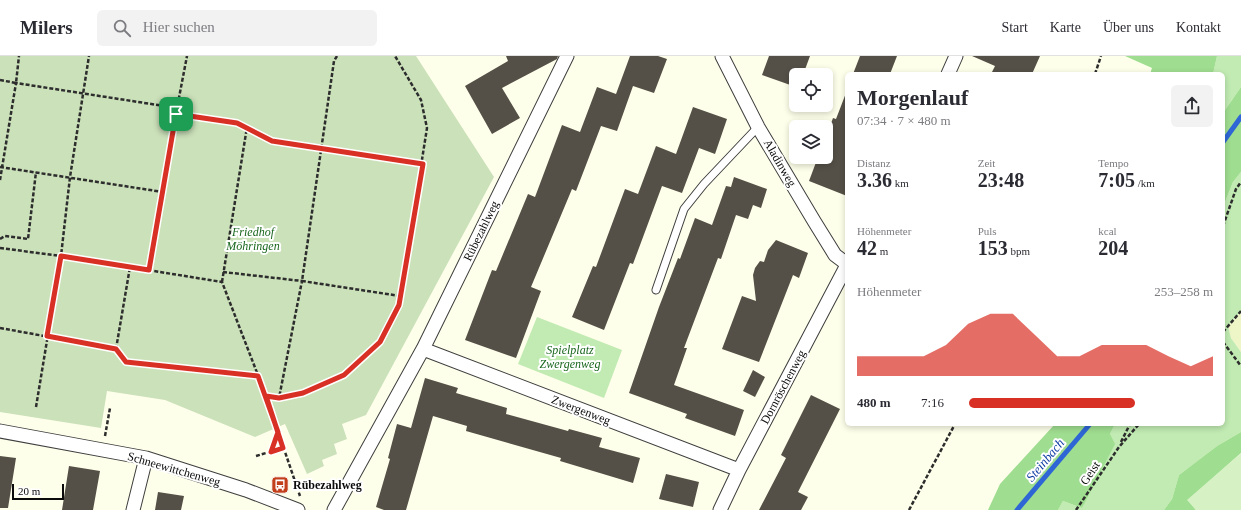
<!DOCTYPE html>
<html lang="de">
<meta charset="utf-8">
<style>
:root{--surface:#fff;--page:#f2f2f3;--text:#2b2b33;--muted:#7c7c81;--line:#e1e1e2;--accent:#d93025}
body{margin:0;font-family:Georgia,serif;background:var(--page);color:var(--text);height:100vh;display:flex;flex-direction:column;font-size:15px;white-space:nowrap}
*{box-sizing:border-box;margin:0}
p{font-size:13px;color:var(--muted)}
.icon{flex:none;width:22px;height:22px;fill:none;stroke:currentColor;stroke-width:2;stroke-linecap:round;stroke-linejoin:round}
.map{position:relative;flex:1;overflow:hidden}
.panel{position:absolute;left:845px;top:16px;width:380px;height:354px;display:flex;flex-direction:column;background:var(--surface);border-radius:6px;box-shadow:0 2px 6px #0003}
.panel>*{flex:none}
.tools{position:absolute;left:789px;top:12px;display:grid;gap:8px}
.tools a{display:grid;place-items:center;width:44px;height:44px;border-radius:6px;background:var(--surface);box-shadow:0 2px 6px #0003;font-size:20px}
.scale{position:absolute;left:12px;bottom:10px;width:52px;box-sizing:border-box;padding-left:4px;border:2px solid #0b0b0b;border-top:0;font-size:11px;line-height:14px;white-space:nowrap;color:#0b0b0b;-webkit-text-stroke:3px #fff;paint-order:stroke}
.pin{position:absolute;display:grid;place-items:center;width:34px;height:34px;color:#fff;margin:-17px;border-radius:8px;box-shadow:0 2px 6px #0006}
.round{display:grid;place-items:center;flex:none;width:42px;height:42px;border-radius:6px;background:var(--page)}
.overview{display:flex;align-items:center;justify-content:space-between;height:68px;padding:0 12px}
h1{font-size:22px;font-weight:800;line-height:30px}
.stats{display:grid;grid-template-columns:repeat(3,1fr);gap:6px;height:68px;padding:4px 12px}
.stats div{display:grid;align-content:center}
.stats b{font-size:20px;font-weight:800}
.stats small{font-size:11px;font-weight:400}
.stats p{font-size:11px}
.chart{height:112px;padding:8px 12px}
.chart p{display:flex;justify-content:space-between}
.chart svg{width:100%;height:72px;margin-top:4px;fill:var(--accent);opacity:.7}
ul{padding:0 12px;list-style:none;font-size:13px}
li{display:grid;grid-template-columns:64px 48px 1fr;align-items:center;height:30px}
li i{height:10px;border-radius:5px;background:var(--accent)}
header{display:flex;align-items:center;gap:24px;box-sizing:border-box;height:56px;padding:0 20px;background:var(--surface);border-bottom:1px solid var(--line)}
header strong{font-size:19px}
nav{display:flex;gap:22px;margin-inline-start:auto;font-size:14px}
.search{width:280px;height:36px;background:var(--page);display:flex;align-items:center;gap:10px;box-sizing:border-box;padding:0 14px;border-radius:6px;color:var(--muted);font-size:15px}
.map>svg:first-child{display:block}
.farmland{fill:#eef6c8}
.green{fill:#c1ebb2}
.forest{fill:#9fdd90}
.cemetery{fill:#cbe1ba}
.pitch{fill:#d6f2c4}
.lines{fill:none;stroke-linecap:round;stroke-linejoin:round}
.stream{stroke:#2e67d5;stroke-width:5}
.building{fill:#555047}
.service-casing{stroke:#3e3e3e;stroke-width:9}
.minor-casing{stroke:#3e3e3e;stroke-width:15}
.path{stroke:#2d2d2d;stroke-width:2.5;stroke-dasharray:4 2;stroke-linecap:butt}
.service{stroke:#fff;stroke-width:7}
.minor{stroke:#fff;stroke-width:13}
.route-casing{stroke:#fff;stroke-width:8}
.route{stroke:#d93025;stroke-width:5}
.labels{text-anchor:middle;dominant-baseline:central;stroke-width:4;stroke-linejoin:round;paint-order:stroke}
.street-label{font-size:12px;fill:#0b0b0b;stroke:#fff}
.park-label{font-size:12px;font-style:italic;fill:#19661d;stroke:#fff}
.poi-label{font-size:12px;font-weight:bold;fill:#0b0b0b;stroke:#fff;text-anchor:start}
.water-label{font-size:13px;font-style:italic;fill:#0e3ca3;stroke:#fff}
</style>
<header>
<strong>Milers</strong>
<div class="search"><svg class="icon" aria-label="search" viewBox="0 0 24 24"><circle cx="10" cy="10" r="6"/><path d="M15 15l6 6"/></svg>Hier suchen</div>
<nav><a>Start</a><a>Karte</a><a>Über uns</a><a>Kontakt</a></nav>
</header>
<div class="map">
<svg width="1241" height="454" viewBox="0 0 1241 454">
<rect width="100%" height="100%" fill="#feffea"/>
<path class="farmland" d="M 1241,255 L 1241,296 L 1231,282 L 1228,270 Z"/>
<path class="green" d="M 1217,0 L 1241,0 L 1241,31 L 1223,57 L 1223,18 L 1213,18 Z
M 1241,116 L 1241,255 L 1228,270 L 1231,282 L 1241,296 L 1241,376 L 1217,390 L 1179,419 L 1172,443 L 1164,454 L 1058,454 L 1063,445 L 1082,452 L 1110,378 L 1115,368 L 1223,368 L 1223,151 L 1233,126 Z
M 537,261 L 622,294 L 604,342 L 518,308 Z"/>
<path class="forest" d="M 1125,0 L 1217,0 L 1213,18 L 1150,18 L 1152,12 Z
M 1241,31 L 1241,116 L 1233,126 L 1223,151 L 1223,57 Z
M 1055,368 L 1115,368 L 1110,378 L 1115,388 L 1082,452 L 1063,445 L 1058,454 L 988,454 L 1000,428 Z
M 1241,376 L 1241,397 L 1188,444 L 1196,454 L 1164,454 L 1172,443 L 1179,419 L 1217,390 Z"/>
<path class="cemetery" d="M 0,0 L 416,0 L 494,121 L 366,359 L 342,368 L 347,383 L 334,388 L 337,398 L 322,404 L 324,410 L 307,418 L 285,368 L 255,381 L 165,344 L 107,335 L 101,372 L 0,356 Z"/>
<path class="pitch" d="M 1241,397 L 1241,454 L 1196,454 L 1187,444 Z"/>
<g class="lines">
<path class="stream" d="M 1223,86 L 1241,61
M 1017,454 L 1090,368"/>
</g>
<path class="building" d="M 506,0 L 558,0 L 557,3 L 502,32 L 520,62 L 492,78 L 465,30 L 508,5 Z
M 630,0 L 658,0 L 667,3 L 654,37 L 633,30 L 617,75 L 601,70 L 576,135 L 572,133 L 531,231 L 541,235 L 516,302 L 465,284 L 492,214 L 496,215 L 528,138 L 535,141 L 562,69 L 580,76 L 597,31 L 616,38 Z
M 769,0 L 810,0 L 803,19 L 796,19 L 796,31 L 762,19 Z
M 860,0 L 897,0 L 890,18 L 853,18 Z
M 972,0 L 1040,0 L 1032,18 L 991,18 L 995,10 Z
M 846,37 L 847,37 L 847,140 L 809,125 L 818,101 L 826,101 L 826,81 L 833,62 L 836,63 Z
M 693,51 L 727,63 L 715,98 L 699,92 L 682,137 L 662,130 L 633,208 L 630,207 L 604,274 L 572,261 L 593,210 L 596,211 L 625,133 L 638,138 L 656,90 L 676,98 Z
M 734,121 L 767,133 L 761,152 L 753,149 L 748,163 L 736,159 L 721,203 L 718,202 L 684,292 L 687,292 L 674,329 L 744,354 L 735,380 L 685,362 L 687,358 L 629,337 L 659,251 L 678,202 L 680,203 L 695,162 L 712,169 L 726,130 L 731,131 Z
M 776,184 L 808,197 L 799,222 L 793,219 L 759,306 L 722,293 L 742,240 L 756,245 L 753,219 L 755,212 L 760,205 L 764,206 L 768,194 Z
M 753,314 L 765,321 L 755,341 L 743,335 Z
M 425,322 L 458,332 L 456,337 L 507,352 L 506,358 L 568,375 L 569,373 L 602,382 L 599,391 L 640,402 L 633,427 L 560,405 L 561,402 L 466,375 L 467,370 L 433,360 L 406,454 L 384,454 L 376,451 L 390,403 L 388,402 L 397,368 L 411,372 Z
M 811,339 L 840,353 L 798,436 L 808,441 L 801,454 L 759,454 L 786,402 L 781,399 Z
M 0,400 L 16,402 L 8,452 L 0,452 Z
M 69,410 L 100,415 L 93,454 L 62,454 Z
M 666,418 L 699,426 L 693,451 L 659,443 Z
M 158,436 L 184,440 L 181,454 L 155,454 Z"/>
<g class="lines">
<defs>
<path id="service" d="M 656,234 L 684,153 L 704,128 L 758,71"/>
<path id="minor" d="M 722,0 L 758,71 L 814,165 L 835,199 L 847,208
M 948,18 L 956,0
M 423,293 L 739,414
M 0,375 L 146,402 L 246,434 L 298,454
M 133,454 L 146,402
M 334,454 L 423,293 L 567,0
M 720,454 L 739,414 L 847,209"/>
</defs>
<use href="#service" class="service-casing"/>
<use href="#minor" class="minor-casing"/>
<path class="path" d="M 337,0 L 334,5 L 302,225 L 400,240
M 1095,18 L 1101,0
M 0,24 L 16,27 L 19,0
M 176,58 L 237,67 L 272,85 L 423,107
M 0,111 L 163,136
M 0,124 L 16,27 L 177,52 L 187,0
M 1223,170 L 1236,133 L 1241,126
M 0,183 L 5,180 L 28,183 L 36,116
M 0,192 L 61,200 L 222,226 L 266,340 L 279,342 L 303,337 L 344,319 L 380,286 L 399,249 L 427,72 L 421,44 L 395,0
M 149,214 L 177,52
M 223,216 L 302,225 L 279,342
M 222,226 L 247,71
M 0,272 L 116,293 L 127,306 L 258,320
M 1223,276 L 1241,255
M 1223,286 L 1241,310
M 116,293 L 130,211
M 266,340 L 300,440
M 36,351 L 61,200 L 70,121 L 89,0
M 105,380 L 110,352
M 1121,386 L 1130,368
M 271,395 L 278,376
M 256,400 L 283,392
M 909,454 L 955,368
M 1076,454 L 1119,391 L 1139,368"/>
<use href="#service" class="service"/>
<use href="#minor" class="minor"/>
</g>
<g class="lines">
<defs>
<path id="route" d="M 176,58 L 149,214 L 61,200 L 47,280 L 116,293 L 126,306 L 258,320 L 278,376 L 271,396 L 283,392 L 266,340 L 279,342 L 303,337 L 344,319 L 380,286 L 399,249 L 423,108 L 272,85 L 237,67 L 176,58"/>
</defs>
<use href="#route" class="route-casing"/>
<use href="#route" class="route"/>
</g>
<defs>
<symbol id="bus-square" viewBox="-11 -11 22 22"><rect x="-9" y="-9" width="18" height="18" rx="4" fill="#c33f1c" stroke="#fff"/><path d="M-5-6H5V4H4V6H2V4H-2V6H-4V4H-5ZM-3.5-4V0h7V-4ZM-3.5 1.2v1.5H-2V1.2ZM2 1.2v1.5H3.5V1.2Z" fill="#fff"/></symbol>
</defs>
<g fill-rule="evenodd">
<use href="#bus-square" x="270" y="419" width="20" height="20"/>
</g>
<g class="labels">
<g class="street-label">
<text transform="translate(780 107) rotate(60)">Aladinweg</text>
<text transform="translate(481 175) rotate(-64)">Rübezahlweg</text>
<text transform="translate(783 331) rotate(-62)">Dornröschenweg</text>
<text transform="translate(581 354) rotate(21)">Zwergenweg</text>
<text transform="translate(174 413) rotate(16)">Schneewittchenweg</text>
<text transform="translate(1090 417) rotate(-56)">Geist</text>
</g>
<g class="park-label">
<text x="253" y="176">Friedhof<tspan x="253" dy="14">Möhringen</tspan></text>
<text x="570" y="294">Spielplatz<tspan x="570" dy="14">Zwergenweg</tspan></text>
</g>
<g class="poi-label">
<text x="293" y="429">Rübezahlweg</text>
</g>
<g class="water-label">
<text transform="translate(1045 404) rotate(-50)">Steinbach</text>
</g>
</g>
</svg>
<div class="tools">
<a><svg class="icon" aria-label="locate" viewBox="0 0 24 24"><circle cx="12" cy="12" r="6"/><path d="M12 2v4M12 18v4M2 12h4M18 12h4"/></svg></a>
<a><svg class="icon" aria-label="layers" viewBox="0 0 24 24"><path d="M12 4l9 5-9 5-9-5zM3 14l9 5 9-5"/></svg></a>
</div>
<div class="scale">20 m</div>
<div class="pin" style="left:176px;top:58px;background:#1e9e55"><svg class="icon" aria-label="arrive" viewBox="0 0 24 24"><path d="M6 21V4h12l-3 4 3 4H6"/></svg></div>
<section class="panel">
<div class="overview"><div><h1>Morgenlauf</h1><p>07:34 · 7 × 480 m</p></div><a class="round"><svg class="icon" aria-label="share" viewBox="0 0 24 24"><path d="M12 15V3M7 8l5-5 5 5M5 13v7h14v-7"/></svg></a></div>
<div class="stats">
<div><p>Distanz</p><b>3.36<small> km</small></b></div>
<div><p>Zeit</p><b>23:48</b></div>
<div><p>Tempo</p><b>7:05<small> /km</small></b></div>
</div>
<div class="stats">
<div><p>Höhenmeter</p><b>42<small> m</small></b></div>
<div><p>Puls</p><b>153<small> bpm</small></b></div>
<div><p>kcal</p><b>204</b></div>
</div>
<div class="chart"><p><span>Höhenmeter</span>253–258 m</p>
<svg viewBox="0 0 160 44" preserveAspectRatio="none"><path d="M0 44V32L10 32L20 32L30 32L40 25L50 12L60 6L70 6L80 19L90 32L100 32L110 25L120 25L130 25L140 32L150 38L160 32V44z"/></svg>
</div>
<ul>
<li><b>480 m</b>7:16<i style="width:68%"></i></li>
</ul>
</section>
</div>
